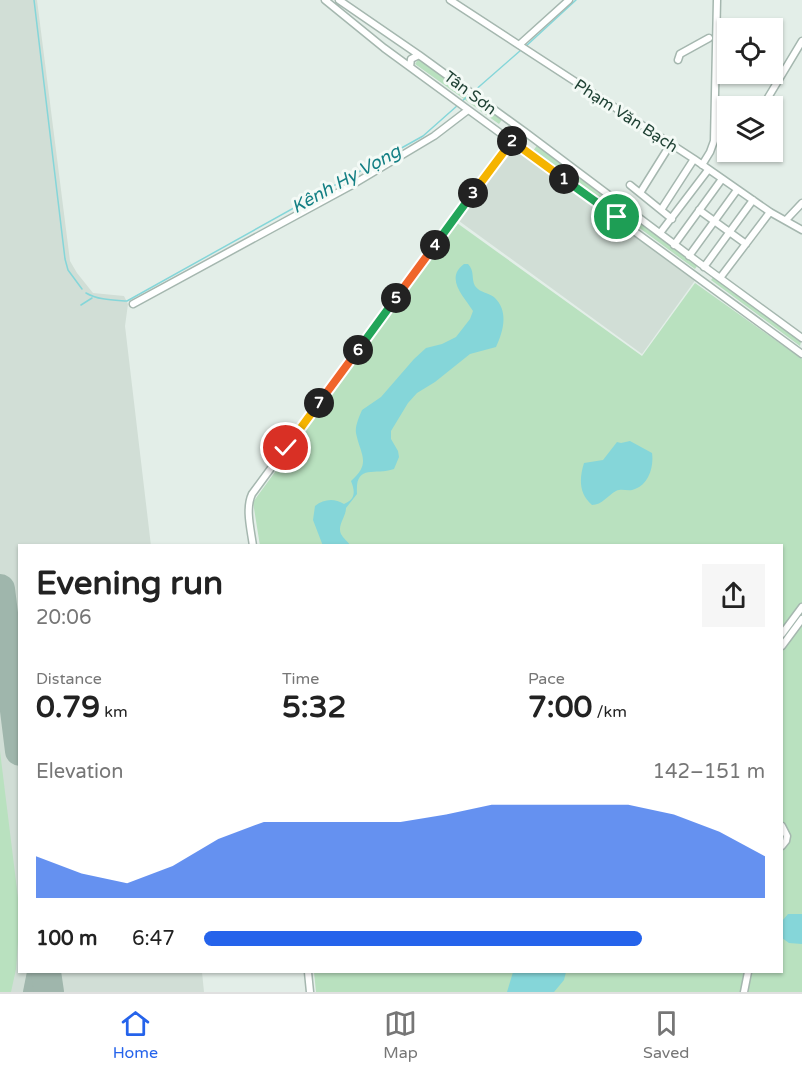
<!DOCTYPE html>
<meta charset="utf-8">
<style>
:root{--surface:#fff;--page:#f6f6f6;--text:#222;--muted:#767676;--line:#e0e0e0;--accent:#2563eb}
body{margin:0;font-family:"Varela Round",sans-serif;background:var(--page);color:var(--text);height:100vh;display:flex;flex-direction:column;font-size:22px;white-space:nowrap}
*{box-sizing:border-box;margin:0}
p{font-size:20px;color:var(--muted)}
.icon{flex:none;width:33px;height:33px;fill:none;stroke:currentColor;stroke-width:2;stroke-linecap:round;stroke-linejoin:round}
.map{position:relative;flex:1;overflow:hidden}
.side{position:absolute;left:18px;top:544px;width:765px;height:429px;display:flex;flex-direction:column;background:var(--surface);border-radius:0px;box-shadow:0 2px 4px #0004}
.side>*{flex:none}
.tools{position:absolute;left:717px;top:18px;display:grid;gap:12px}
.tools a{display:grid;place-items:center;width:66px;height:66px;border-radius:0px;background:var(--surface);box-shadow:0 2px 4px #0004;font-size:30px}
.pin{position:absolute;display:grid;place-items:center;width:51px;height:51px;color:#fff;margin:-26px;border:3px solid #fff;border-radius:50%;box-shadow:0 2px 6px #0007}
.km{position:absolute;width:30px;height:30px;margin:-15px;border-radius:50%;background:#222;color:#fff;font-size:16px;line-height:30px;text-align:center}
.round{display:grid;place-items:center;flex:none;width:63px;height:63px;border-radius:0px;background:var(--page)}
.overview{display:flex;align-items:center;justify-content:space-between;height:102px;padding:0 18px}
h1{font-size:33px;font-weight:800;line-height:45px}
.stats{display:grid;grid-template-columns:repeat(3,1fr);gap:9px;height:102px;padding:6px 18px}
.stats div{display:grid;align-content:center}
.stats b{font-size:30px;font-weight:800}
.stats small{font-size:16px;font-weight:400}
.stats p{font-size:16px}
.chart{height:168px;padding:12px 18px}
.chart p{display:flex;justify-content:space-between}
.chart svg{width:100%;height:108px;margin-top:6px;fill:var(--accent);opacity:.7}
ul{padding:0 18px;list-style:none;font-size:20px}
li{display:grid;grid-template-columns:96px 72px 1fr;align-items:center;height:45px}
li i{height:15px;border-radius:8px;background:var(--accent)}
.menu{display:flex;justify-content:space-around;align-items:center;height:84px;border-top:2px solid var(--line);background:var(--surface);font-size:16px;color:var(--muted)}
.menu a{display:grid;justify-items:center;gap:3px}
.menu .active{color:var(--accent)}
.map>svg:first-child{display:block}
.built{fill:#d1ded6}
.green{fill:#b9e1bf}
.water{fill:#85d6d9}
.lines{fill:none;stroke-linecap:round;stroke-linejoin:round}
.stream{stroke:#85d6d9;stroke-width:1.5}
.taxiway{stroke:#9fb6ac;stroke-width:12}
.runway{stroke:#9fb6ac;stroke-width:30}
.minor-casing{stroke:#a5b7af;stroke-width:9}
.minor{stroke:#fff;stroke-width:6}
.split-1-casing{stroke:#fff;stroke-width:12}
.split-2-casing{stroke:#fff;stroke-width:12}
.split-3-casing{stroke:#fff;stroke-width:12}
.split-4-casing{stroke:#fff;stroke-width:12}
.split-5-casing{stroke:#fff;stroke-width:12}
.split-6-casing{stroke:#fff;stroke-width:12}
.split-7-casing{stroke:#fff;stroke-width:12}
.split-8-casing{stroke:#fff;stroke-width:12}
.split-1{stroke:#22a559;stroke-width:8}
.split-2{stroke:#f5b400;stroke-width:8}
.split-3{stroke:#f5b400;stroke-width:8}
.split-4{stroke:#22a559;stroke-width:8}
.split-5{stroke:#f0652b;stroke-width:8}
.split-6{stroke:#22a559;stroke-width:8}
.split-7{stroke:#f0652b;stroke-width:8}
.split-8{stroke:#f5b400;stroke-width:8}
.labels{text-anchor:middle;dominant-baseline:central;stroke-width:6;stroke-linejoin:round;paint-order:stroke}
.street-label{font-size:16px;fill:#204235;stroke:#f4faf6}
.water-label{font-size:18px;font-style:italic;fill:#137f84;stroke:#f4faf6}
</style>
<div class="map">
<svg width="802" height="992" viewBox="0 0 802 992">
<rect width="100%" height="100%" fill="#e3eee8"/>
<path class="built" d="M 0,0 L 37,0 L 70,261 L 77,273 L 93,293 L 124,296 L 128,304 L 125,326 L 151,546 L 20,546 L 20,972 L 202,972 L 204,992 L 0,992 Z
M 514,146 L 696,279 L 642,354 L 459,221 Z"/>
<path class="green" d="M 420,57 L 503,118 L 499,124 L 415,64 Z
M 538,144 L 618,202 L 614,209 L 533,151 Z
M 634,215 L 699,263 L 695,269 L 630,221 Z
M 457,223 L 642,356 L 695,283 L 802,359 L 802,992 L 316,992 L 314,972 L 782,972 L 782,546 L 260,546 L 253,502 Z
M 715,275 L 802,337 L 800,346 L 711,280 Z
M 0,751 L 20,914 L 16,969 L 11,992 L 0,992 Z"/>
<path class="water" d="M 464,264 L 468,264 C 475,271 471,279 475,286 C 480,293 490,293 495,298 C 509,312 503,332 496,347 L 470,354 L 435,382 L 417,393 L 408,403 L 391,431 L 391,439 L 398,451 L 399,457 L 394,469 C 374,476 355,463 357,494 L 346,508 C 346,517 337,525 341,534 C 343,538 348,542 351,546 L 323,546 L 313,520 L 315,506 C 324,499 334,498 344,504 C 356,499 355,491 351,481 C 372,463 360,454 356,433 C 355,426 359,417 362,410 L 381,397 L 414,359 L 426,348 L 442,344 L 456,337 L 470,319 L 473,311 C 465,297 444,279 464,264 Z
M 630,441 L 652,453 C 654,466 649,484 635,489 C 629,492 622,488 616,491 C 608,495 602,505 592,505 C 579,494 579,479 584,463 L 603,460 L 617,442 L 621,443 Z
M 788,914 L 802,914 L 802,944 L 789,943 L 782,938 L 782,921 Z
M 513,972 L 566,972 L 564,980 L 554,992 L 507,992 Z"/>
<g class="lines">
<path class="stream" d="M 34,0 L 65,259 L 68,270 L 82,289
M 525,47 L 576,0
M 473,92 L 521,50
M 461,102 L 469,95
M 86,293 C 98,300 113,300 127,301 L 423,136 L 458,105
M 81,305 L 92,298"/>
<path class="taxiway" d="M 29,992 L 33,972"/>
<path class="runway" d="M 0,589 L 20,751
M 46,972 L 49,992"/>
<defs>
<path id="minor" d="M 325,0 L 384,48 L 802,354
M 339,0 L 419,55 L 525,132 L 698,262 L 802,338
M 450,0 L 694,159 L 770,212 L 802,230
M 519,45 L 569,0
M 678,60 L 680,54 L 709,38
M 410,67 L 411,59 L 419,55
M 763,106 L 802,41
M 715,120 L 728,132
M 702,165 L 710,152 L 714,141 L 717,0
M 630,185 L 672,219
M 640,193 L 670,145
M 661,210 L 694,159
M 699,210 L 746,244
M 786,220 L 802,203
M 660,233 L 708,170
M 674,245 L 722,179
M 689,256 L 737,190
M 704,267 L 753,200
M 720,278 L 770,212
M 133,304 L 352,185 L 434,136 L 468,110
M 253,546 C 251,530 245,509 252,494 L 511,141
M 782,634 L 802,607
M 782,646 L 802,619
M 782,826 L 787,836 L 786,841 L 782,846
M 308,972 L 310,992
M 744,992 L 748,972"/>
</defs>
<use href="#minor" class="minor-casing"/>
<use href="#minor" class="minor"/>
</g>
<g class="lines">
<defs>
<path id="split-1" d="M 564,179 L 617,217"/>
<path id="split-2" d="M 512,141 L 564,179"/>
<path id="split-3" d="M 473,193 L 512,141"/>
<path id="split-4" d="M 435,245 L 473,193"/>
<path id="split-5" d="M 396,298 L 435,245"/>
<path id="split-6" d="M 358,350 L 396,298"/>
<path id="split-7" d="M 319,403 L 358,350"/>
<path id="split-8" d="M 286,448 L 319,403"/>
</defs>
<use href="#split-1" class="split-1-casing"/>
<use href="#split-2" class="split-2-casing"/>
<use href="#split-3" class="split-3-casing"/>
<use href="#split-4" class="split-4-casing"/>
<use href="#split-5" class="split-5-casing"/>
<use href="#split-6" class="split-6-casing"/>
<use href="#split-7" class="split-7-casing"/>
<use href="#split-8" class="split-8-casing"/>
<use href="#split-1" class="split-1"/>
<use href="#split-2" class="split-2"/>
<use href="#split-3" class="split-3"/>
<use href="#split-4" class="split-4"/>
<use href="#split-5" class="split-5"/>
<use href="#split-6" class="split-6"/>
<use href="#split-7" class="split-7"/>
<use href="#split-8" class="split-8"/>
</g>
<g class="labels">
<g class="street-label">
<text transform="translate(470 93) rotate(37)">Tân Sơn</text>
<text transform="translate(626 116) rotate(33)">Phạm Văn Bạch</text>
</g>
<g class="water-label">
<text transform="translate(346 179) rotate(-29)">Kênh Hy Vọng</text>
</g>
</g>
</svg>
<div class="tools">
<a><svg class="icon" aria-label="locate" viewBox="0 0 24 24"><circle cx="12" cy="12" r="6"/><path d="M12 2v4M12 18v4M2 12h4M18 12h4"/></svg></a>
<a><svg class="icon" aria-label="layers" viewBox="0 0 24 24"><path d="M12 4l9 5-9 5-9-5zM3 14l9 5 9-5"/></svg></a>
</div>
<div class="pin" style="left:617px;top:217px;background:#1e9e55"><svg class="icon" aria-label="arrive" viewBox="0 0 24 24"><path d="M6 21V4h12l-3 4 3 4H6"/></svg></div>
<div class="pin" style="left:286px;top:448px;background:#d93025"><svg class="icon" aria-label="check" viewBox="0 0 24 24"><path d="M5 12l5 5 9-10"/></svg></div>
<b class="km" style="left:564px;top:179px">1</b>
<b class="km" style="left:512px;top:141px">2</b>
<b class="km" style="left:473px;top:193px">3</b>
<b class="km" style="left:435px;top:245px">4</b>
<b class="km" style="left:396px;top:298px">5</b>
<b class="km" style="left:358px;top:350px">6</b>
<b class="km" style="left:319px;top:403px">7</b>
<section class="side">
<div class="overview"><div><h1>Evening run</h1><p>20:06</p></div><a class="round"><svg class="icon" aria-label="share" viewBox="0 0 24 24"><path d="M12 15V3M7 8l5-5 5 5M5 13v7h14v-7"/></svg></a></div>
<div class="stats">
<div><p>Distance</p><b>0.79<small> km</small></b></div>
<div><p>Time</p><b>5:32</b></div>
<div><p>Pace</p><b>7:00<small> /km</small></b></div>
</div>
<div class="chart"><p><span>Elevation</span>142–151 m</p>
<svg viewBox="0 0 160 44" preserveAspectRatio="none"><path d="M0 44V27L10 34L20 38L30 31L40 20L50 13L60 13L70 13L80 13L90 10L100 6L110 6L120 6L130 6L140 10L150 17L160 27V44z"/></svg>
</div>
<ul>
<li><b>100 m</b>6:47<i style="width:78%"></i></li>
</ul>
</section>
</div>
<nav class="menu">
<a class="active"><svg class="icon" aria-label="home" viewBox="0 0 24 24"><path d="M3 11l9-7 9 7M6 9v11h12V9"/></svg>Home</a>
<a><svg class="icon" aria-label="map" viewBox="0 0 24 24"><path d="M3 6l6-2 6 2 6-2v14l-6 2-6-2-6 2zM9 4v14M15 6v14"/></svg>Map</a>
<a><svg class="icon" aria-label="saved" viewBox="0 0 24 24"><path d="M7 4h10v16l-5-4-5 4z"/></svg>Saved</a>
</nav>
